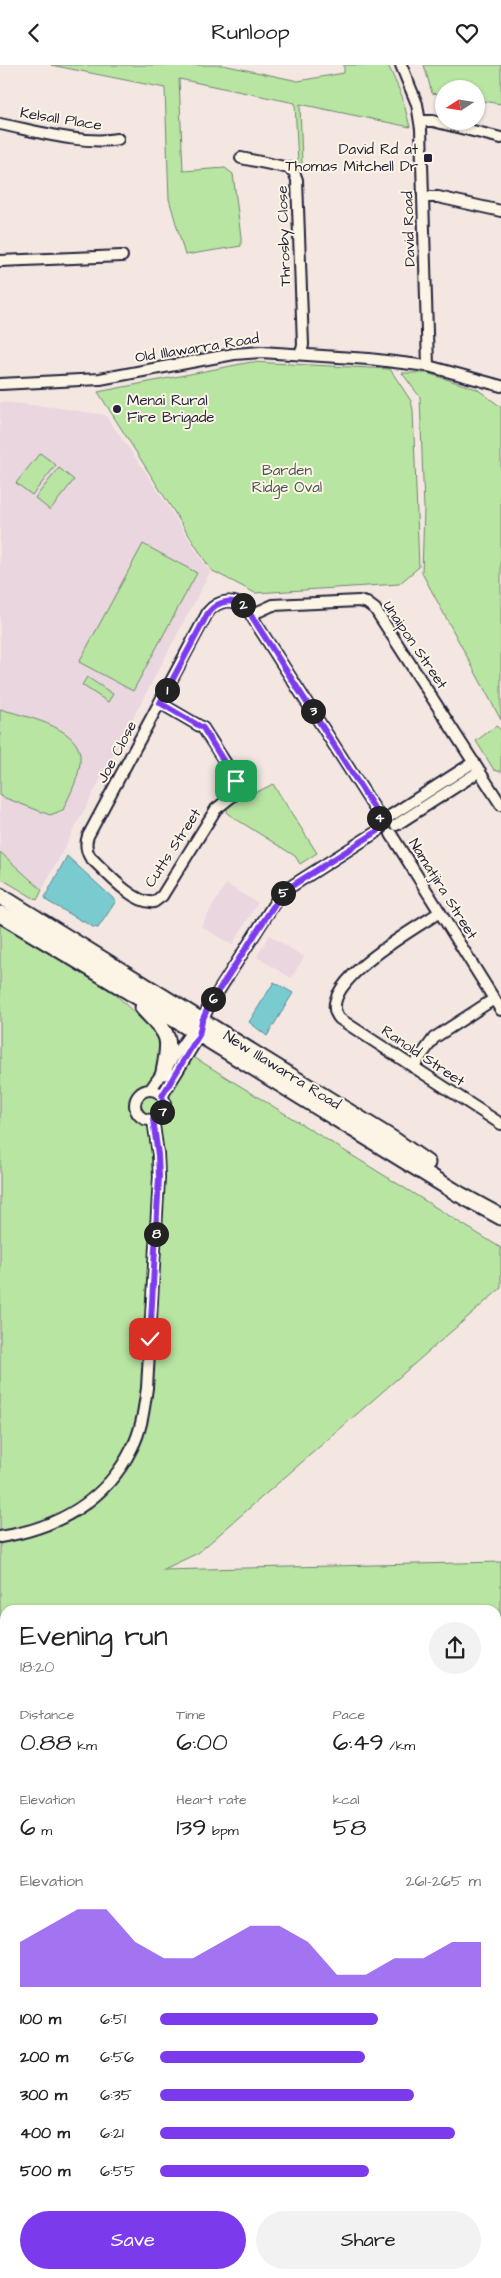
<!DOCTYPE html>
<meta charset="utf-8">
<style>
:root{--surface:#fff;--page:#f2f2f2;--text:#222;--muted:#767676;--accent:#7c3aed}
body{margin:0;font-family:"Architects Daughter",sans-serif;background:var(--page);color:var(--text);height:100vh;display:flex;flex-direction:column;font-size:19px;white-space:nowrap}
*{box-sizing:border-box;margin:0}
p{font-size:16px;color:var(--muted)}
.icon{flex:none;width:28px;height:28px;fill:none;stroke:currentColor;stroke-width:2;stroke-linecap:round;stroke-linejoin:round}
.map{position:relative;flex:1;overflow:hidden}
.details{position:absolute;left:0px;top:1540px;width:501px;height:674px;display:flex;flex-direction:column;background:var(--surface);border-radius:15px 15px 0 0;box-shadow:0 1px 4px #0004}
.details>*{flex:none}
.needle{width:32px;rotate:258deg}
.buttons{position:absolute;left:435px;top:15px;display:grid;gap:10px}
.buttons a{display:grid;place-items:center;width:50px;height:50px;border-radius:50%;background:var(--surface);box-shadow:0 1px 4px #0004;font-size:25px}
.pin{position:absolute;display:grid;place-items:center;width:42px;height:42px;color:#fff;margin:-21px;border-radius:10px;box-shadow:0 2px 8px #0006}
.km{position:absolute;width:25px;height:25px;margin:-12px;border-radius:50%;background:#222;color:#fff;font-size:14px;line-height:25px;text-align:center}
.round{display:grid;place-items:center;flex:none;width:52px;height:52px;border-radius:26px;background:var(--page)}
.overview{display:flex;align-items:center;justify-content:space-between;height:85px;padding:0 20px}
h1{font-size:28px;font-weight:600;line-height:38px}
.stats{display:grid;grid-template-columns:repeat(3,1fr);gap:8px;height:85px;padding:5px 20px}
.stats div{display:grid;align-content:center}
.stats b{font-size:25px;font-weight:600}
.stats small{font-size:14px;font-weight:400}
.stats p{font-size:14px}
.chart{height:140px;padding:10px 20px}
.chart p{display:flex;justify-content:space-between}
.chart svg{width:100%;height:90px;margin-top:5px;fill:var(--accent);opacity:.7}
.cta{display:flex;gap:10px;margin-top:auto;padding:10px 20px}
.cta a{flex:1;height:58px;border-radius:30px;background:var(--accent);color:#fff;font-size:20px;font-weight:600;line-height:58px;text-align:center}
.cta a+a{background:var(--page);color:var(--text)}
ul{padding:0 20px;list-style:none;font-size:16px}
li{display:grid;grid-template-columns:80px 60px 1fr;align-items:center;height:38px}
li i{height:12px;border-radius:6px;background:var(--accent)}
header{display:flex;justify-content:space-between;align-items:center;height:65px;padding:0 20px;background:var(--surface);font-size:22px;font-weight:600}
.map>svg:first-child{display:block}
.built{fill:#ead6de}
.green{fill:#b9e5a3;stroke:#6e846f;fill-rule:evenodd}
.water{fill:#7acbd0;stroke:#578794}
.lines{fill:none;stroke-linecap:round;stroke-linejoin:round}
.stream{stroke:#578794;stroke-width:2.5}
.minor-casing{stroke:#22223b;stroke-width:14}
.highway-casing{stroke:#22223b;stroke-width:19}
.minor{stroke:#fcf5e5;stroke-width:10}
.highway{stroke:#fcf5e5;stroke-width:15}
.route-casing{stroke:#fff;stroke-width:10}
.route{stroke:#7c3aed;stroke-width:6}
.poi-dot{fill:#22223b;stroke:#fcf5e5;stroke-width:2}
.labels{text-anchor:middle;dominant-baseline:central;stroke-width:4;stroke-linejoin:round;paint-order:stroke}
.street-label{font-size:15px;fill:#22223b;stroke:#fcf5e5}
.poi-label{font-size:15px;fill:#22223b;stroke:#fcf5e5;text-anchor:end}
.park-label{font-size:15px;fill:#485355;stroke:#fcf5e5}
</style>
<header><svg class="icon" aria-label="back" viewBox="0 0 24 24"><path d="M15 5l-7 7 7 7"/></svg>Runloop<svg class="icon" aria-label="heart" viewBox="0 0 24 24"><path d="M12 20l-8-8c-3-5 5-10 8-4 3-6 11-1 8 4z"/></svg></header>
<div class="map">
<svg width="501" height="2213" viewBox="0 0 501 2213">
<rect width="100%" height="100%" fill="#f4e7e2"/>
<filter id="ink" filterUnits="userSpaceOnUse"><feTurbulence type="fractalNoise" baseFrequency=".02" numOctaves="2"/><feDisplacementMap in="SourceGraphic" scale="10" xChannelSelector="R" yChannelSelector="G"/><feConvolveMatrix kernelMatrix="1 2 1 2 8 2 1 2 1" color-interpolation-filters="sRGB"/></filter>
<g filter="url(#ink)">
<path class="built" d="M 0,337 L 53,342 L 105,350 L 145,406 L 210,507 L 42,825 L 0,787 Z
M 226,819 L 258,838 L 232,880 L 201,861 Z
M 269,870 L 304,892 L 291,913 L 257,892 Z"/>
<path class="green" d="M 51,0 L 223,0 L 298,16 L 344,8 L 344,0 L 388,0 L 402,31 L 410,62 L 300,39 L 302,98 L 298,99 L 295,38 L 179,14 L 183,106 L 225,103 L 233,109 L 241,172 L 241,181 L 185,190 L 169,134 L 165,23 Z
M 424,0 L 501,0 L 501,39 L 476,35 L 476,24 L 444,24 L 444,30 L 432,28 Z
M 251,297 L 390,304 L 411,336 L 413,345 L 419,502 L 399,519 L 255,528 L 211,505 L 98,327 Z
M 402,308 L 427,308 L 477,324 L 501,342 L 501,655 L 422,508 L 424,444 L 420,332 Z
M 40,388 L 56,400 L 32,430 L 16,418 Z
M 59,403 L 74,415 L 50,445 L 35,433 Z
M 143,479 L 197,508 L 133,626 L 79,597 Z
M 87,612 L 113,629 L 108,637 L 82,620 Z
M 0,644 C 23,651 77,661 80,690 C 82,708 70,729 63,745 L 50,750 L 0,731 Z
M 496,661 L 501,665 L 501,707 L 494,705 L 476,676 Z
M 273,719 L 317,788 L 300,799 L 295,791 L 228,749 L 226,741 L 240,726 L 257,727 Z
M 0,787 L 42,825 L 37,835 L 0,813 Z
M 0,859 L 113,927 L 155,968 L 501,1183 L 501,1223 L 198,1488 L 162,1505 L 501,1497 L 501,2213 L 0,2213 ZM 5,1545 L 496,1545 L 496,2209 L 5,2209 Z"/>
<path class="water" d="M 67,791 L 116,836 L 98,863 L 93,862 L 47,836 L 45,832 Z
M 274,917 L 293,928 L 267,971 L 249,957 Z"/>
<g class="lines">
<path class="stream" d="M 38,2209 L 42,2213
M 221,2209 L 228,2213
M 182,2213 L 205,2209"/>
<defs>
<path id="minor" d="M 401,0 L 417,39 L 421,64 L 428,301
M 420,56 L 433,56 L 501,73
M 0,59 C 36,66 82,80 118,74
M 241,93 L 289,103 L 294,107 L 297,115 L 303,280 L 301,289
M 423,132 L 438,132 L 501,146
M 0,196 L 122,191
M 0,319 L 100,314 L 234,289 L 261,287 L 369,294 L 428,301 L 501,321
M 251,550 L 273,540 L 359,536 L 367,538 L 375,544 L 501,740
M 160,638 L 203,663 L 234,711 L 237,722 L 235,729 L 216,744 L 162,831 L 154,837 C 134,840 104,805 90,792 C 86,785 85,779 88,771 L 208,547 C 219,534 235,533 247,544 L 380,752
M 390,751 L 474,697
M 396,760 L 480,706
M 391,769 L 501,945
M 440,847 C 419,861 310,922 340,954 L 501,1059
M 413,1002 L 434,973 L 494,934
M 150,1025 L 195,962
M135 1040a15 15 0 1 1 30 0a15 15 0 1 1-30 0Z
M 162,1031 L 199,971 L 202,956 L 209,941 L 279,831 L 287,824 L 378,766
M 0,1472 C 57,1463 106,1436 132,1383 C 142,1364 144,1343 147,1323 L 159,1112 L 158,1089 L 153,1054"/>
<path id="highway" d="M 0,831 L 394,1075 L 427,1098
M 0,849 C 154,940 306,1035 459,1129 L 501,1152
M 143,943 C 168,970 172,968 164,1007"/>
</defs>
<use href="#minor" class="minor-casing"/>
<use href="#highway" class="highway-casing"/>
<use href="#minor" class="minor"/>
<use href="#highway" class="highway"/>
</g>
</g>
<g class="lines" filter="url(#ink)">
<defs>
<path id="route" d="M 150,1274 L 159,1112 L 158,1090 L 153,1054 L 163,1047 L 164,1039 L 162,1031 L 199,970 L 202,956 L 209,940 L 280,831 L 287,824 L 378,766 L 377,757 L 380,752 L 247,544 C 235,533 219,534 208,548 L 160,638 L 203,663 L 236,716"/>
</defs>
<use href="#route" class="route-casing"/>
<use href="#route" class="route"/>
</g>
<g class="poi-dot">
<rect x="423" y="88" width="10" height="10" rx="2.5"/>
<circle cx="117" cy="344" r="5"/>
</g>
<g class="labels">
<g class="street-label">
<text transform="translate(61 54) rotate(9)">Kelsall Place</text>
<text transform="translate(409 164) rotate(-92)">David Road</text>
<text transform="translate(284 171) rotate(-92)">Throsby Close</text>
<text transform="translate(197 283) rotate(-9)">Old Illawarra Road</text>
<text transform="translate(415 580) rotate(56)">Unaipon Street</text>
<text transform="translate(117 687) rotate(-62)">Joe Close</text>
<text transform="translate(173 783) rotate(-57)">Cutts Street</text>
<text transform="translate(443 824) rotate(58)">Namatjira Street</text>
<text transform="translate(423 991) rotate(34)">Ranold Street</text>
<text transform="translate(282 1005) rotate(32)">New Illawarra Road</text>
</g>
<g class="poi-label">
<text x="418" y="84">David Rd at<tspan x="418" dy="17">Thomas Mitchell Dr</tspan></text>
<text x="127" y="335" text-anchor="start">Menai Rural<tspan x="127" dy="17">Fire Brigade</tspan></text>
</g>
<g class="park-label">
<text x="287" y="405">Barden<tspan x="287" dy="17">Ridge Oval</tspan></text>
</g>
</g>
</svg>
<div class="buttons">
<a><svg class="needle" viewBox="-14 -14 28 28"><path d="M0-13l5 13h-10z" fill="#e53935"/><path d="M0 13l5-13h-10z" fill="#767676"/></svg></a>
</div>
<div class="pin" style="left:236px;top:716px;background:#1e9e55"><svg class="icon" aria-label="arrive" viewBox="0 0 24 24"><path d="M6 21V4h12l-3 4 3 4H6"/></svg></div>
<div class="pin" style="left:150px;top:1274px;background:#d93025"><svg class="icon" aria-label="check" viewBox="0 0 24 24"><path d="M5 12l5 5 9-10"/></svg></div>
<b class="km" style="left:167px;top:625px">1</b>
<b class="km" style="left:243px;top:540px">2</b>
<b class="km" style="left:313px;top:646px">3</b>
<b class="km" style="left:379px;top:753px">4</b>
<b class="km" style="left:283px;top:828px">5</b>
<b class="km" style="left:213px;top:934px">6</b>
<b class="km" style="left:162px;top:1047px">7</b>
<b class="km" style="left:156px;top:1169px">8</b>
<section class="details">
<div class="overview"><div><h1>Evening run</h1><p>18:20</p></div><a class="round"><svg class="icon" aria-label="share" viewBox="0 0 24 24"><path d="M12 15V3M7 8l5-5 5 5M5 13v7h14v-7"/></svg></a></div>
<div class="stats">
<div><p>Distance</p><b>0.88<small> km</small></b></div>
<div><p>Time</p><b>6:00</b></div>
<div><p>Pace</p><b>6:49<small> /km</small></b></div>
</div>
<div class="stats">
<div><p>Elevation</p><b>6<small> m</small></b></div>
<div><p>Heart rate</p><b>139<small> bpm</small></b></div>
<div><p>kcal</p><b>58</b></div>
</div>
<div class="chart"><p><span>Elevation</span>261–265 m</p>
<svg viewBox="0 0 160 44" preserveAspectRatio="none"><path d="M0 44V22L10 14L20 6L30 6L40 22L50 30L60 30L70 22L80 14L90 14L100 22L110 38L120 38L130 30L140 30L150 22L160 22V44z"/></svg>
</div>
<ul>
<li><b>100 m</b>6:51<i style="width:68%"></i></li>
<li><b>200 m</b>6:56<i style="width:64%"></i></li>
<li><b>300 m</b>6:35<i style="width:79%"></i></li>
<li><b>400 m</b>6:21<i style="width:92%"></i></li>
<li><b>500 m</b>6:55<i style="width:65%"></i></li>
</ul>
<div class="cta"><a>Save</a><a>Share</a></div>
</section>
</div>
